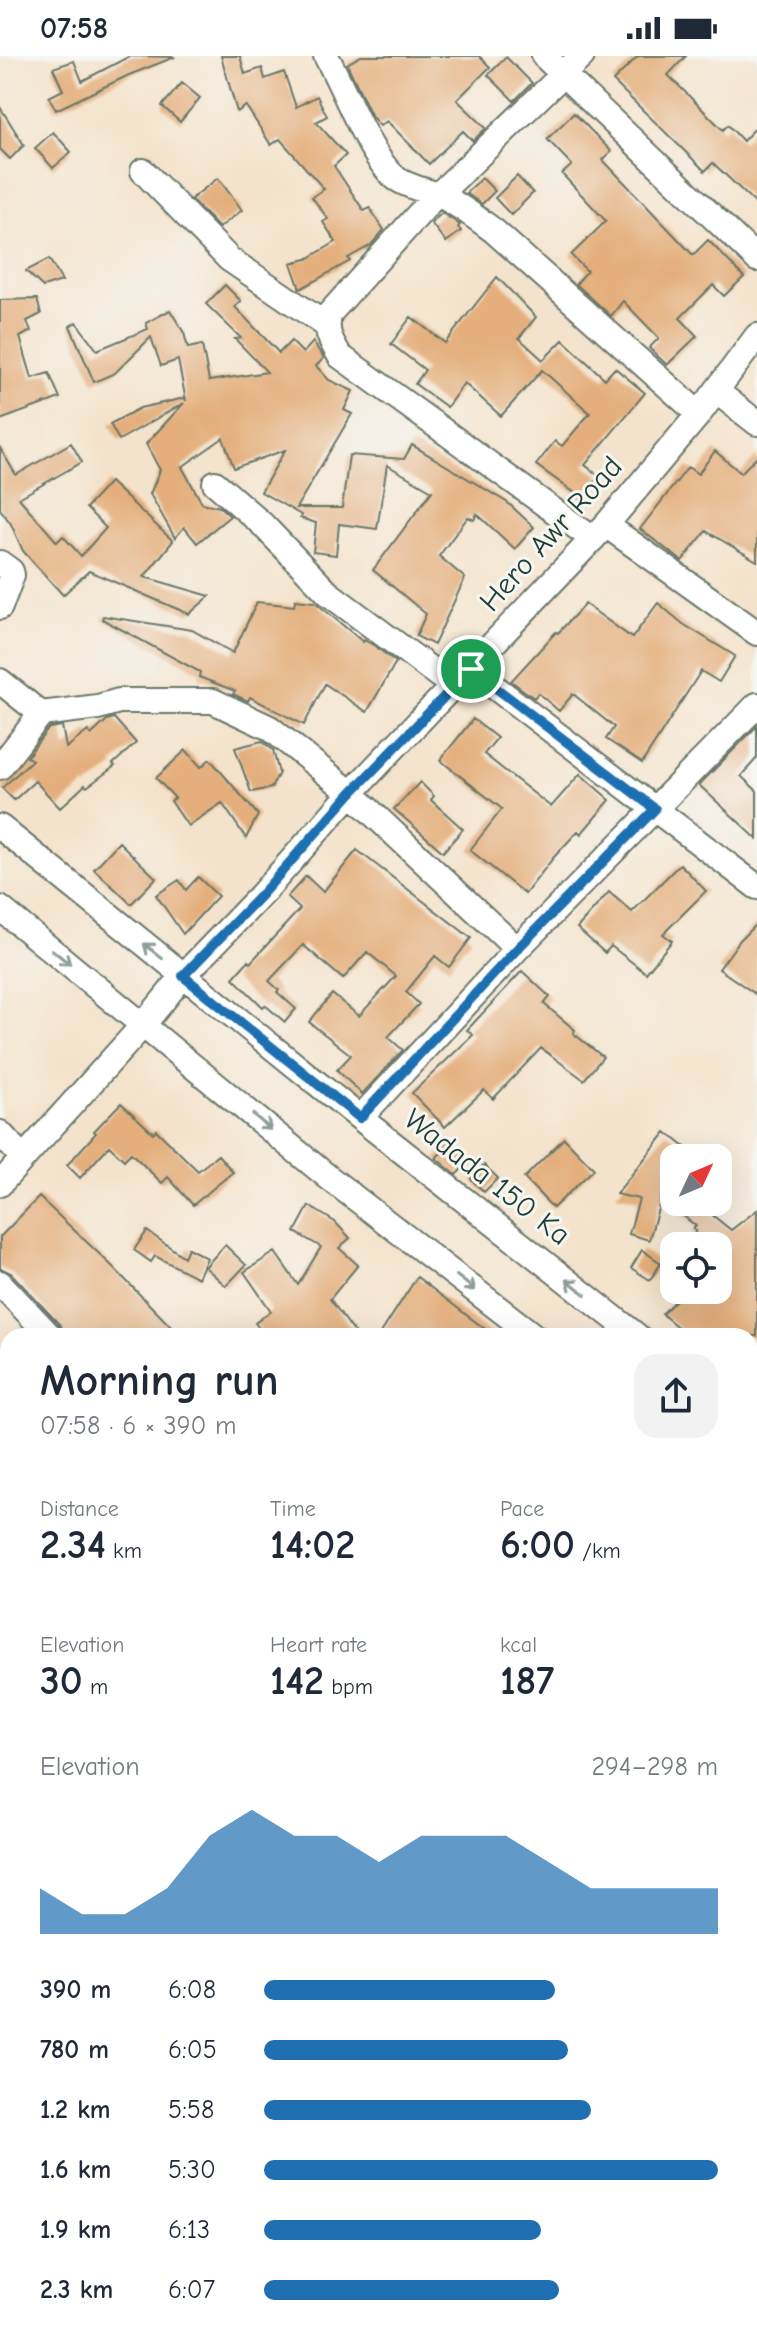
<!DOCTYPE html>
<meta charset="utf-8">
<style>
:root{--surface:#fff;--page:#f2f2f3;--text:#1f2937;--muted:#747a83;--accent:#1f6fb2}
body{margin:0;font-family:"Comic Neue",sans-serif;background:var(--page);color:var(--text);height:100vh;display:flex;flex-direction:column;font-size:30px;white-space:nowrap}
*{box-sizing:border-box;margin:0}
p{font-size:26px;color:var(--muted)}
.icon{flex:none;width:44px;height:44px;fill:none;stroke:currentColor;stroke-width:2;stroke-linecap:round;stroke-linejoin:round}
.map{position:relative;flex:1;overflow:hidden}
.sheet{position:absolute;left:0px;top:1272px;width:758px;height:1010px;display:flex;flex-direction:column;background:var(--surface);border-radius:24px 24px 0 0;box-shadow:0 8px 32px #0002}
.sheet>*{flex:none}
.needle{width:52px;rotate:46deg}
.controls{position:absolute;left:660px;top:1088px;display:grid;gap:16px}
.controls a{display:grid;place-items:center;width:72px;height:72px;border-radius:16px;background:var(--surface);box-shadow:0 8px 32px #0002;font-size:40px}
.pin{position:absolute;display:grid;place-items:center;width:68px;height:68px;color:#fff;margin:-34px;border:4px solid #fff;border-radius:50%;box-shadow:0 2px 8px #0007}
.round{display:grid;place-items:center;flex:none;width:84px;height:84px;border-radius:24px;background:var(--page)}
.head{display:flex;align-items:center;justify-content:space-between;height:136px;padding:0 40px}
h1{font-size:44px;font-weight:700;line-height:60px}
.metrics{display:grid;grid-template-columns:repeat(3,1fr);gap:12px;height:136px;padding:8px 40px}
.metrics div{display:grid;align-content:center}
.metrics b{font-size:40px;font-weight:700}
.metrics small{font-size:22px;font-weight:400}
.metrics p{font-size:22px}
.chart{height:224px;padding:16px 40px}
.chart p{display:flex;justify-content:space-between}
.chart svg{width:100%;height:144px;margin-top:8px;fill:var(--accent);opacity:.7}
ul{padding:0 40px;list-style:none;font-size:26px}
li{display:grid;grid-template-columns:128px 96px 1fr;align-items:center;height:60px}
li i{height:20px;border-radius:10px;background:var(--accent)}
.status{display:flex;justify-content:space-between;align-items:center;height:56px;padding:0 40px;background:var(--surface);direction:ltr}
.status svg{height:22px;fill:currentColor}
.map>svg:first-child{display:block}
.building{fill:#e4af7b}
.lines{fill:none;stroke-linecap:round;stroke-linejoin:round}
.minor-casing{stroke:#6a7769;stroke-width:28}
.minor{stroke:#fff;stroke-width:24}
.oneway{stroke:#8f9e9a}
.route-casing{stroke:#fff;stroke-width:16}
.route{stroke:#1f6fb2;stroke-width:10}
.labels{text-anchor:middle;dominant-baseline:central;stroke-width:6;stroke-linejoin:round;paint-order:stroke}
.street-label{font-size:30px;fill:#1f3d34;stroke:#f6f6f2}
</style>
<div class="status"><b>07:58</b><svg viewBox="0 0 49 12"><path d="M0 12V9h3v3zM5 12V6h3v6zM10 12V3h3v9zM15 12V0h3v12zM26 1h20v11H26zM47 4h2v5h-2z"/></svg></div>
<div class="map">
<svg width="757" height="2281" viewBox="0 0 757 2281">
<rect width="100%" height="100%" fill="#f6f6f2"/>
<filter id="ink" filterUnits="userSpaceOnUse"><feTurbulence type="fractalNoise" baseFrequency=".0125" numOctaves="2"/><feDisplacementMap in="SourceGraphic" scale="16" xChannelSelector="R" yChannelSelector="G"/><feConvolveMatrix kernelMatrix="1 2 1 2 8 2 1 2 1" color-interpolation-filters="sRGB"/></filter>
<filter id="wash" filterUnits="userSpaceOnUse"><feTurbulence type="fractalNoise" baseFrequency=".006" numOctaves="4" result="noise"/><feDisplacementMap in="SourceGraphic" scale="32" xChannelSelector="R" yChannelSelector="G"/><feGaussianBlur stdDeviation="1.8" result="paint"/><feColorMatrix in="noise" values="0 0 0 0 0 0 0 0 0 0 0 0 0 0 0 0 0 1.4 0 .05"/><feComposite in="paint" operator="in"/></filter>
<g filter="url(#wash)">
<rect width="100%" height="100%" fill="#f4e3cc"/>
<g id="blocks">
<path class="building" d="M 130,0 L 175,1 L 129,19 L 56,54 L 49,41 L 63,34 L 53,12 L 74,5 L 82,25 Z
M 221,0 L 240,0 L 245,18 L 262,12 L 265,23 L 284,16 L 296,51 L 317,40 L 327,60 L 316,66 L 346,99 L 334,110 L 364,155 L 370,152 L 384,174 L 371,189 L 348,202 L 350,205 L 300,233 L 291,207 L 307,203 L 336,186 L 323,166 L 328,163 L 312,141 L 324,133 L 280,83 L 271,89 L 246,50 L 237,56 Z
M 361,0 L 479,0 L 490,11 L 457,44 L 486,72 L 473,85 L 463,75 L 429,108 L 387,65 L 380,70 L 372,61 L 347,8 Z
M 638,0 L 686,0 L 668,19 L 723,74 L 728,69 L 743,85 L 757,70 L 757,149 L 713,107 L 705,115 L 613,25 Z
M 506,1 L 532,27 L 514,45 L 488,19 Z
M 182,27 L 200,42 L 180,66 L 162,50 Z
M 0,51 L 24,89 L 10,103 L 0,93 Z
M 574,57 L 611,95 L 603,104 L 693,199 L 708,184 L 744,221 L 724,240 L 713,229 L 680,262 L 697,280 L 667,309 L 649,292 L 659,282 L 623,245 L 611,260 L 576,228 L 587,215 L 571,199 L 606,165 L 562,118 L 572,109 L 547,83 Z
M 53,76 L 71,96 L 53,112 L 35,92 Z
M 517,120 L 533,137 L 511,159 L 495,142 Z
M 218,122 L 242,154 L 219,172 L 191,143 Z
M 482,122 L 495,135 L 482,148 L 466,137 Z
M 442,157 L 460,169 L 458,171 L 461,175 L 446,186 L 431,167 Z
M 49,203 L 62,225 L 43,231 L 26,215 Z
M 497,221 L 536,261 L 519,282 L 543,304 L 563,284 L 605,323 L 615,312 L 645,337 L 585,409 L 599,420 L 582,442 L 536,409 L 555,385 L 562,390 L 590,357 L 542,314 L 501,360 L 464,327 L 447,351 L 415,328 L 425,314 L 391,288 L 411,261 L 445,287 Z
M 225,229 L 241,245 L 235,251 L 279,297 L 291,285 L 303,297 L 313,286 L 324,302 L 316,310 L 329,324 L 353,335 L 344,354 L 352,358 L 296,452 L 342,452 L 349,399 L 404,403 L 412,389 L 508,447 L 534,471 L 515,493 L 477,458 L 474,464 L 468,461 L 439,500 L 465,522 L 434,589 L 416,580 L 426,558 L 373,514 L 432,435 L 387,409 L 377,473 L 339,468 L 336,499 L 313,496 L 316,467 L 300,462 L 301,459 L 261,436 L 285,394 L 234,412 L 223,382 L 182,411 L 202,447 L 220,451 L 230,460 L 197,487 L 184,471 L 175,482 L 150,438 L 160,414 L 146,388 L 184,347 L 119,384 L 110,368 L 140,352 L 185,342 L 186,345 L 178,304 L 161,310 L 151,281 L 115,317 L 94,326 L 70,270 L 76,266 L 97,294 L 148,273 L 146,267 L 170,254 L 184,277 L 188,292 L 202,289 L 209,325 L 267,316 L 235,283 L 241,282 L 206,248 Z
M 37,243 L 41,258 L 27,265 L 31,275 L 20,281 L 32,322 L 49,317 L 60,342 L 0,364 L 0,244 Z
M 71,387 L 82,406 L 19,442 L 57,486 L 63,480 L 81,500 L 106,472 L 86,452 L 110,426 L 173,485 L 144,521 L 210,540 L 189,558 L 89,515 L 63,539 L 23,495 L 11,468 L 0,453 L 0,392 L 16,419 Z
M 715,395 L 741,417 L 757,400 L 757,505 L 706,475 L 682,505 L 640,473 L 688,411 L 698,418 Z
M 295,544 L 315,546 L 363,586 L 364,584 L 372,588 L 396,606 L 367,656 L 325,628 L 304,669 L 250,641 L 248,645 L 233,638 L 235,635 L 199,621 L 200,616 L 102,563 L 103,560 L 192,574 L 233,597 L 257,546 L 294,550 Z
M 658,547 L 683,568 L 735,600 L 719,626 L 701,615 L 642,707 L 606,683 L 614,671 L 573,638 L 559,655 L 538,637 L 534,642 L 511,625 L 556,576 L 558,577 L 585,548 L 632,582 Z
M 114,662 L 136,687 L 113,708 L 115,710 L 87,731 L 85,729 L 60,752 L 35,725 L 14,744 L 2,732 L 32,704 L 27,701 L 49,672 L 62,670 L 66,692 L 88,675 L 91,679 L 107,664 Z
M 473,663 L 497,682 L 484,698 L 551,751 L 580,718 L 610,744 L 581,778 L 578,775 L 554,801 L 525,838 L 470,794 L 502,753 L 440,704 Z
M 757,670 L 757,702 L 741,720 L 757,735 L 757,783 L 699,729 Z
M 262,685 L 273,694 L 279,717 L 271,732 L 251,736 L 235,692 Z
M 186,694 L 201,711 L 210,703 L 258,759 L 246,782 L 222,747 L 188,770 L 171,745 L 175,742 L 156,722 Z
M 420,726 L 434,740 L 431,744 L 463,773 L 443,796 L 394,753 Z
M 119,786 L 156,822 L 131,848 L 94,813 Z
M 357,794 L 471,882 L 449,911 L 435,900 L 406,936 L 419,948 L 388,981 L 403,994 L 362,1038 L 337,1014 L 351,999 L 309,966 L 332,938 L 359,960 L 396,920 L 367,896 L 343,923 L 303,889 L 269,925 L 279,934 L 277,936 L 296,953 L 285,966 L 265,949 L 263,951 L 233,922 L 248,905 L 250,907 L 300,853 L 287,841 L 306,820 L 323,836 Z
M 680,808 L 706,835 L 663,878 L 672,885 L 646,917 L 611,890 L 605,897 L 577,872 L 609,836 L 632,856 Z
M 198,821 L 218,840 L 183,878 L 156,839 L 179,824 L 186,834 Z
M 757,867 L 757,939 L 719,913 L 740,884 Z
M 522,915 L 550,941 L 544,948 L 575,974 L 573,977 L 603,1001 L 584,1024 L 541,992 L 493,1043 L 484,1034 L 445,1071 L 412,1037 L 473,979 L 467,974 Z
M 121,1047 L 153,1077 L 156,1074 L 198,1115 L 218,1099 L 233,1116 L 193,1149 L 168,1121 L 162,1127 L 131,1097 L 124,1104 L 109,1090 L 80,1122 L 67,1109 L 96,1077 L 94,1075 Z
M 666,1076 L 699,1102 L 674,1102 L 674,1146 L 696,1146 L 731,1174 L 757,1154 L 757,1280 L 688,1280 L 662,1258 L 686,1234 L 718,1234 L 718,1190 L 699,1190 L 690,1183 L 696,1175 L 693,1173 L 696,1170 L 661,1142 L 649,1184 L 629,1178 L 639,1143 L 616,1138 Z
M 564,1082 L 594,1113 L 553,1152 L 524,1122 Z
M 451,1086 L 470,1104 L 456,1119 L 436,1102 Z
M 484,1109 L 498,1122 L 484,1136 L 471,1123 Z
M 39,1141 L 111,1209 L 180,1280 L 65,1280 L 61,1270 L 11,1217 L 0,1212 L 0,1181 Z
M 309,1150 L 335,1166 L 350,1182 L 339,1192 L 358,1209 L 330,1243 L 357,1280 L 265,1280 L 255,1267 L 271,1255 L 244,1216 L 275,1196 L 298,1229 L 321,1191 L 295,1176 Z
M 147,1175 L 184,1201 L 188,1192 L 207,1202 L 198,1222 L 155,1200 L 151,1206 L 134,1194 Z
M 225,1189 L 246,1209 L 226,1230 L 205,1211 Z
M 642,1194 L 661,1207 L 650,1224 L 631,1212 Z
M 417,1221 L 494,1280 L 379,1280 Z"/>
</g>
</g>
<g filter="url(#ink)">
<use href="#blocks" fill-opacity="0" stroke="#6a7769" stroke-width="2"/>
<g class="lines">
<defs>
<path id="minor" d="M 326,0 C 345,33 369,102 397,123 C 410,132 429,135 443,141 C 461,150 478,163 494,175 L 699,358
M 544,0 L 757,203
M 143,115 L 229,203 L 326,269
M 438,139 L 582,0
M 435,140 L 330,257 C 324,275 331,285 340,300 L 593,483
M 716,335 L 757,367
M 215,427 L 262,468 L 328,537 L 453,630
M 606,469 L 757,577
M 0,507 L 11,515 L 12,519 L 0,551
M 471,613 L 757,831
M 0,625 L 41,658
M 0,711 L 41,658 L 98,651 L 119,645 L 213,645 L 270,672 L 351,737 L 517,893
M 0,771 L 360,1062 L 637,1280
M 0,852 L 328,1121 L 534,1280
M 360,1062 L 517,893 L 757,649
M 0,1077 L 23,1102
M 0,1128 L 144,968 L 183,920 L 262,838 L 351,737 L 606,469 L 699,358 L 757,280
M 0,1227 L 50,1280
M 750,1374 L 757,1380
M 0,1405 L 8,1413
M 750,1457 L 757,1463
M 750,1528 L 757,1521
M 0,1530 L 8,1522
M 0,1600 L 8,1609
M 750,1659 L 757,1665
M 0,1787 L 8,1795
M 750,1833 L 757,1840
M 0,1961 L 8,1969
M 750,2010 L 757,2016
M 0,2085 L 8,2091
M 750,2180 L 757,2171
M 750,2232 L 757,2237
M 0,2245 L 8,2251
M 36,2274 L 44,2281
M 136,2274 L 144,2281
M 315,2274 L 322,2281
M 490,2274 L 498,2281
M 667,2281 L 673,2274"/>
</defs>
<use href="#minor" class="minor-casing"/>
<use href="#minor" class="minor"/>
</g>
<defs><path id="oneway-shaft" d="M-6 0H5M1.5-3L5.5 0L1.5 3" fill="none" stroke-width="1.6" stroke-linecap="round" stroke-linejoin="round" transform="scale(2)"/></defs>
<g class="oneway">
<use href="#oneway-shaft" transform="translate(153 895) rotate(-141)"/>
<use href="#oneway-shaft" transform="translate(61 901) rotate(39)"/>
<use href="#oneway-shaft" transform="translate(262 1066) rotate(40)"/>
<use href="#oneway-shaft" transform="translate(466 1227) rotate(38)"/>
<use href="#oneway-shaft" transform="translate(576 1231) rotate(-141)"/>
</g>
</g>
<g class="lines" filter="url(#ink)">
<defs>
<path id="route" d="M 471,613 L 655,753 L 517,893 L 360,1062 L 183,920 L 262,838 L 351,737 Z"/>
</defs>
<use href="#route" class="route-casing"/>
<use href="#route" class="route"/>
</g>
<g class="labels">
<g class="street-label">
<text transform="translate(551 478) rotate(-48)">Hero Awr Road</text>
<text transform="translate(487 1121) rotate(38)">Wadada 150 Ka</text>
</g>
</g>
</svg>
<div class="controls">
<a><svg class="needle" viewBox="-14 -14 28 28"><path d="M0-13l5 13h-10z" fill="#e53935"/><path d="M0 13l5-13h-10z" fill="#747a83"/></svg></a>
<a><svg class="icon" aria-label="locate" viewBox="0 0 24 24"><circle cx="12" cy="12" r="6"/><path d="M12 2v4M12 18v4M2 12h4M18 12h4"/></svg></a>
</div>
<div class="pin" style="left:471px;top:613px;background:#1e9e55"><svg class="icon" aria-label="arrive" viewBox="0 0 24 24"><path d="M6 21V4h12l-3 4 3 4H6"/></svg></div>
<section class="sheet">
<div class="head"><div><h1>Morning run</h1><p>07:58 · 6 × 390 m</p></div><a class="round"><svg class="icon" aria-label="share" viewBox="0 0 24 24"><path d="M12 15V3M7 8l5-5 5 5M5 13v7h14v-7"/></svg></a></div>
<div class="metrics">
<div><p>Distance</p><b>2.34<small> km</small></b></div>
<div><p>Time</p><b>14:02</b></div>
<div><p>Pace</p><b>6:00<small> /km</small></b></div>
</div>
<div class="metrics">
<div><p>Elevation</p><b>30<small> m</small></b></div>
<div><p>Heart rate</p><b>142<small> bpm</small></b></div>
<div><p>kcal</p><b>187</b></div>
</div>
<div class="chart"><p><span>Elevation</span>294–298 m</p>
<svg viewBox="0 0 160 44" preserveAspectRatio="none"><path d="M0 44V30L10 38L20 38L30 30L40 14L50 6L60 14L70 14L80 22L90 14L100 14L110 14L120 22L130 30L140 30L150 30L160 30V44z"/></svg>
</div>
<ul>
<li><b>390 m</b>6:08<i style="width:64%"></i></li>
<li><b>780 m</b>6:05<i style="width:67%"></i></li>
<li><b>1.2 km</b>5:58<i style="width:72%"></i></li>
<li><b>1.6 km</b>5:30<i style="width:100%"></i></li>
<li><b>1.9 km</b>6:13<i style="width:61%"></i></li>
<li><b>2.3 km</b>6:07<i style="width:65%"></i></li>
</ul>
</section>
</div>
